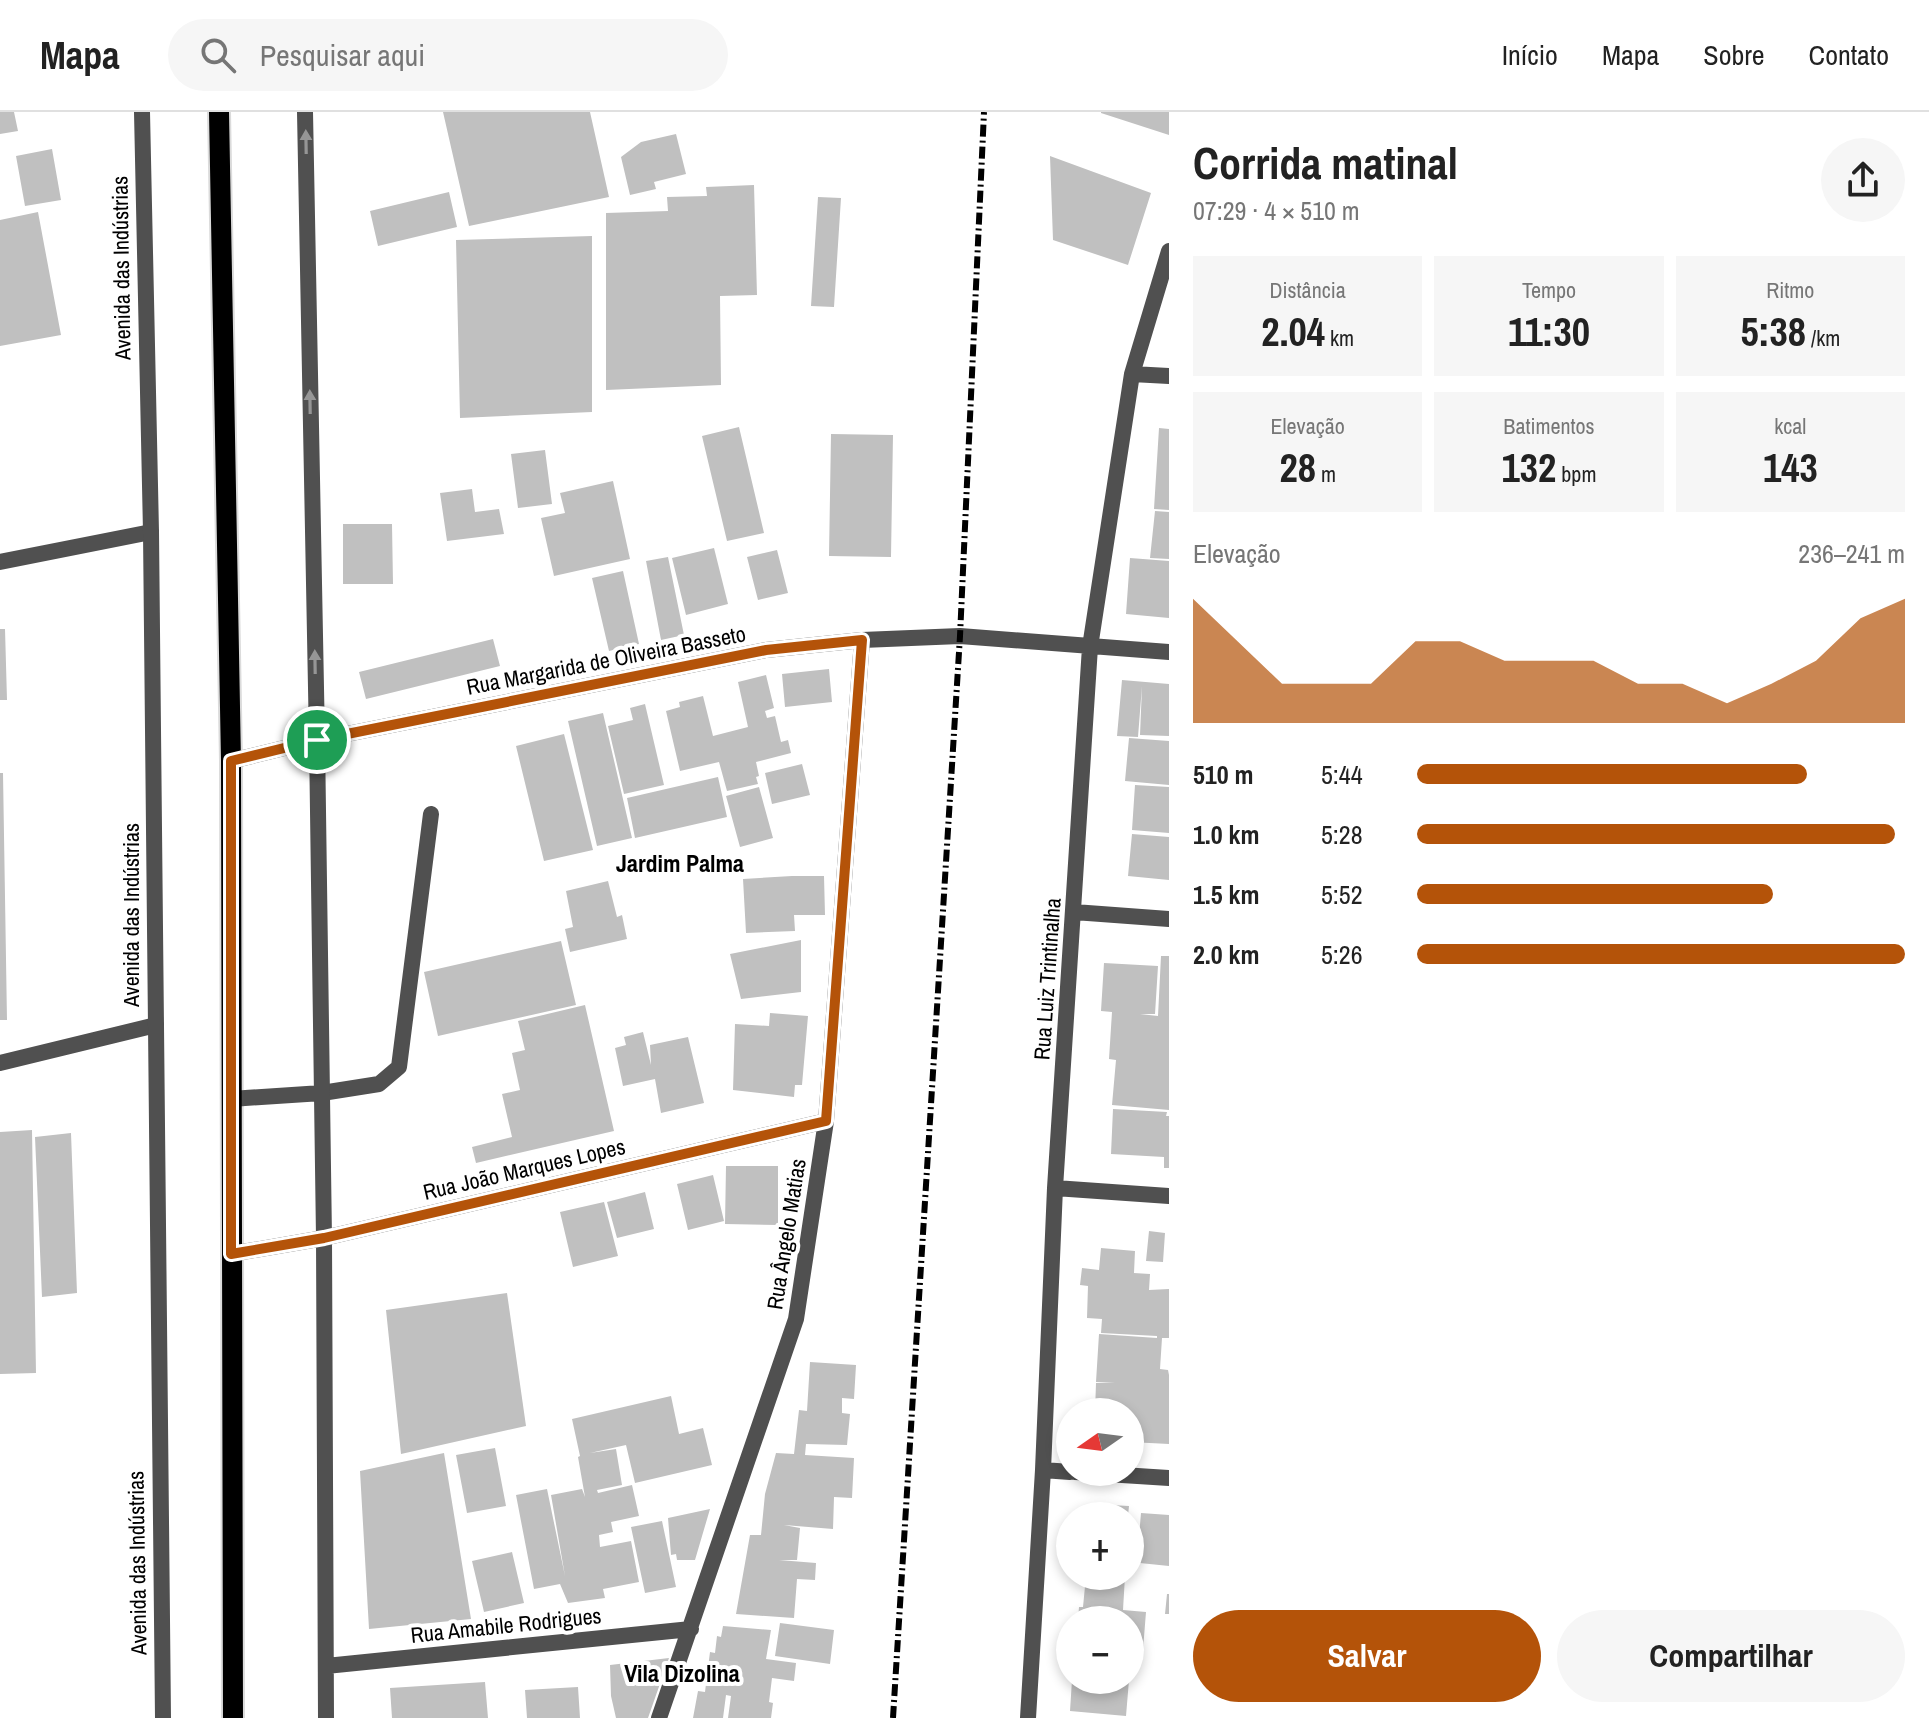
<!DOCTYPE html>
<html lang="pt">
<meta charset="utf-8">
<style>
:root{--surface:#fff;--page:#f6f6f6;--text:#222;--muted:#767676;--line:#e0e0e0;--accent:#b45309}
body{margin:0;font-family:"Archivo Narrow",sans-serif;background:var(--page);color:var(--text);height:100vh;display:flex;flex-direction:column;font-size:30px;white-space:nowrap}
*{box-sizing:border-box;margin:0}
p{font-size:26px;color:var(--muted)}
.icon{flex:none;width:44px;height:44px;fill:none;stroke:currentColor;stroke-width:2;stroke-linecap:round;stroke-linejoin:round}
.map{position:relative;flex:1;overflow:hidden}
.sheet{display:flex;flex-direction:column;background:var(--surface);width:760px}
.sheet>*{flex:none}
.needle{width:52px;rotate:256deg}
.controls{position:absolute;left:1056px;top:1286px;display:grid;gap:16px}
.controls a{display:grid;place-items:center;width:88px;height:88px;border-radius:50%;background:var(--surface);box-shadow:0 4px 12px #0003;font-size:40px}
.pin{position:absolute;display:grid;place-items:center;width:68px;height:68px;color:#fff;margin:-34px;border:4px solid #fff;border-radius:50%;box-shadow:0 2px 8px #0007}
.round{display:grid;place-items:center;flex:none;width:84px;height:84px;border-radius:42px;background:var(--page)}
.headline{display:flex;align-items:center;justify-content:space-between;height:136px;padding:0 24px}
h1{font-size:44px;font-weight:800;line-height:60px}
.stats{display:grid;grid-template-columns:repeat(3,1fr);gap:12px;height:136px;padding:8px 24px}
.stats div{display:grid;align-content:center;border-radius:0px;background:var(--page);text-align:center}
.stats b{font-size:40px;font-weight:800}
.stats small{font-size:22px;font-weight:400}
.stats p{font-size:22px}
.chart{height:224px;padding:16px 24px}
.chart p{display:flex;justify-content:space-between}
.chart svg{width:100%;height:144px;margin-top:8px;fill:var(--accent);opacity:.7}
.cta{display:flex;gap:16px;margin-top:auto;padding:16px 24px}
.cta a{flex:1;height:92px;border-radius:48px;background:var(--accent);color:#fff;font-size:32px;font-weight:800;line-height:92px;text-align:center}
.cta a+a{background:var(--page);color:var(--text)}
ul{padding:0 24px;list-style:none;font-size:26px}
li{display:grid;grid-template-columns:128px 96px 1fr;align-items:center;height:60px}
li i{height:20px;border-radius:10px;background:var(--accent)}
header{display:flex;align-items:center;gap:48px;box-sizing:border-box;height:112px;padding:0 40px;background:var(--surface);border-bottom:2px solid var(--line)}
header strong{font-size:38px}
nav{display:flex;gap:44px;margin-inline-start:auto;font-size:28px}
.search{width:560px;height:72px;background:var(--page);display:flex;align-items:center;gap:20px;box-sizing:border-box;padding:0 28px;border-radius:44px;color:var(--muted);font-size:30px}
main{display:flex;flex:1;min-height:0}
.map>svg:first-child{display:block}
.building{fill:#c0c0c0}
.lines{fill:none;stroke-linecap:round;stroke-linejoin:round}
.primary-casing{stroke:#dbdbdb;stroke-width:24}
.service{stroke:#505050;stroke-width:16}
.minor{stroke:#505050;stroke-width:16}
.tertiary{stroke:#505050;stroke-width:16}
.primary{stroke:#000;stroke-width:20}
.rail{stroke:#000;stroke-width:6;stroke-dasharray:12 4 2 4;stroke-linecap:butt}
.oneway{fill:#969696}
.route-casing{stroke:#fff;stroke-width:16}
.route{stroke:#b45309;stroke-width:10}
.labels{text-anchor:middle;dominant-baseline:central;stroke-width:8;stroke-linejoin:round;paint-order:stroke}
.street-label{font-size:22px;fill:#000;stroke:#fff}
.neighbourhood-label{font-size:24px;font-weight:bold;fill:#000;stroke:#fff}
</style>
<header>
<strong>Mapa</strong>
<div class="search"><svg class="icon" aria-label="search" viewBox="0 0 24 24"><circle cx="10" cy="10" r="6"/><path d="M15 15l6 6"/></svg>Pesquisar aqui</div>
<nav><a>Início</a><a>Mapa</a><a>Sobre</a><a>Contato</a></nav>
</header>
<main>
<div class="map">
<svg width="1169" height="1606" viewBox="0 0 1169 1606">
<rect width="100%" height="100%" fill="#fff"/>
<path class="building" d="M 0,0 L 14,0 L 18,19 L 0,22 Z
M 443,0 L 590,0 L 609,85 L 469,114 Z
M 1101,0 L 1169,0 L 1169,23 L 1101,1 Z
M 676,22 L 686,62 L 654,70 L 656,77 L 630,83 L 621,45 L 641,30 Z
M 52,37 L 61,88 L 25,94 L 16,44 Z
M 1050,44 L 1151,81 L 1128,153 L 1053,128 Z
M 754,73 L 757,183 L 720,184 L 721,273 L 606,278 L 606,101 L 668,99 L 667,85 L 707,84 L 706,75 Z
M 449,80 L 457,115 L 378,134 L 370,99 Z
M 818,85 L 841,86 L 834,195 L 811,194 Z
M 38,100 L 61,223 L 0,234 L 0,108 Z
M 592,124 L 592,300 L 460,306 L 456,128 Z
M 739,315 L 764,421 L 727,429 L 702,324 Z
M 1159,316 L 1169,317 L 1169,398 L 1154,397 Z
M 831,322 L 893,323 L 891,445 L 829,444 Z
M 545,338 L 552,392 L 518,396 L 511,342 Z
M 613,369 L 630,447 L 554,464 L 541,406 L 565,401 L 560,381 Z
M 472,377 L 475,400 L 499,397 L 504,422 L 447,429 L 440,381 Z
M 1155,399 L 1169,400 L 1169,447 L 1150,446 Z
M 343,412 L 392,412 L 393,472 L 343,472 Z
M 714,436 L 728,492 L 686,503 L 672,446 Z
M 777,438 L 788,481 L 758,488 L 747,445 Z
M 668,445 L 684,523 L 661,528 L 646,449 Z
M 1130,446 L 1169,449 L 1169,506 L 1126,502 Z
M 623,459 L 639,532 L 609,539 L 592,466 Z
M 0,517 L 5,517 L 7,588 L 0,588 Z
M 493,527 L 500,554 L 366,587 L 359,560 Z
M 829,557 L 832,590 L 785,595 L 782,562 Z
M 766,563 L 774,596 L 765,599 L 767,606 L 775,604 L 781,630 L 788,628 L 791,641 L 756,650 L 759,664 L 756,665 L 758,672 L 727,679 L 719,650 L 680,659 L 666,599 L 680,595 L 679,590 L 703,584 L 713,624 L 748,615 L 738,570 Z
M 1122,568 L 1169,572 L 1169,624 L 1140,623 L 1142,574 L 1138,625 L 1117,624 Z
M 645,592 L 664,673 L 624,682 L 608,614 L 633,608 L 630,596 Z
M 603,601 L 632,726 L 597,734 L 568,609 Z
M 564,622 L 593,738 L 544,749 L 516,634 Z
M 1129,626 L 1169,629 L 1169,673 L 1125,669 Z
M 802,652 L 810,683 L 772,692 L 765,661 Z
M 0,661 L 3,661 L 7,908 L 0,908 Z
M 718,665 L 727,705 L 635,726 L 627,686 Z
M 1135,673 L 1169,675 L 1169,721 L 1132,718 Z
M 759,675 L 773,726 L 740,735 L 726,684 Z
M 1132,722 L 1169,725 L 1169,768 L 1128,764 Z
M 792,764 L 824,764 L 825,803 L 794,803 L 795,819 L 746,821 L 743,767 Z
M 608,769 L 617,805 L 622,803 L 627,827 L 570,840 L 565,817 L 573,815 L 566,779 Z
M 801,828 L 801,880 L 741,887 L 730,842 Z
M 561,829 L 576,893 L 438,924 L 424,860 Z
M 1161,844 L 1169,844 L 1169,998 L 1112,993 L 1116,948 L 1109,947 L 1112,900 L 1101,899 L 1104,851 L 1158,854 L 1155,902 L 1140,902 L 1158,904 Z
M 585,893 L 614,1019 L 476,1051 L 472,1035 L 512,1025 L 502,982 L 520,978 L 512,941 L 525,938 L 518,909 Z
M 770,901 L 808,904 L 802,973 L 795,973 L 794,985 L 733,978 L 735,912 L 769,914 Z
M 643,920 L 651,953 L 650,933 L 688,925 L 704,991 L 661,1001 L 655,967 L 623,974 L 615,936 L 626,933 L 624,925 Z
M 1113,997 L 1167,1000 L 1166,1004 L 1169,1004 L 1169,1056 L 1164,1056 L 1164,1045 L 1111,1042 Z
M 32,1018 L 36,1261 L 0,1262 L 0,1020 Z
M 71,1021 L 77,1181 L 42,1185 L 35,1025 Z
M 726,1054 L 778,1054 L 778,1113 L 725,1112 Z
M 713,1063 L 724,1109 L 688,1118 L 677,1072 Z
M 645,1080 L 654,1117 L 617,1126 L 607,1090 Z
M 604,1090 L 618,1144 L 573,1155 L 560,1100 Z
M 1149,1119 L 1165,1121 L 1163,1150 L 1146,1149 Z
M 1101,1136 L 1135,1139 L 1134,1161 L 1150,1162 L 1149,1178 L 1169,1177 L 1169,1226 L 1162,1226 L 1160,1257 L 1168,1258 L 1169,1263 L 1169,1332 L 1130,1330 L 1130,1300 L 1095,1300 L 1096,1271 L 1115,1271 L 1096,1270 L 1099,1222 L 1157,1226 L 1157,1224 L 1101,1221 L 1102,1207 L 1087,1206 L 1088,1174 L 1080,1173 L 1082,1156 L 1099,1158 Z
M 507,1181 L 526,1314 L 401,1342 L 386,1198 Z
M 810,1250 L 856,1253 L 854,1287 L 842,1286 L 842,1301 L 850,1302 L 847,1333 L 806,1332 L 805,1343 L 854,1346 L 852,1386 L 834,1385 L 833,1417 L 784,1413 L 800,1416 L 797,1448 L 779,1448 L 816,1451 L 815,1468 L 797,1467 L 794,1506 L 736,1502 L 750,1423 L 761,1423 L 765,1382 L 776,1341 L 794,1342 L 799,1298 L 807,1299 Z
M 671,1284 L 679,1322 L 703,1316 L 712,1353 L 635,1371 L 626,1333 L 590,1341 L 616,1337 L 622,1373 L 597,1378 L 598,1381 L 632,1373 L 639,1404 L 611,1410 L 613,1420 L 599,1423 L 600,1435 L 631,1429 L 639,1470 L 603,1477 L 605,1486 L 568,1491 L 560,1472 L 534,1477 L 516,1383 L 547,1377 L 565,1464 L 551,1383 L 582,1377 L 585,1385 L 578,1345 L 580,1344 L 572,1307 Z
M 495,1336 L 506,1394 L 467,1401 L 456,1343 Z
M 444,1341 L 471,1507 L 369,1517 L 360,1359 Z
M 1091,1392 L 1129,1394 L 1128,1404 L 1090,1404 Z
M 710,1397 L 695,1448 L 677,1448 L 676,1442 L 671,1443 L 668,1406 Z
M 1141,1401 L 1169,1403 L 1169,1454 L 1130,1450 L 1130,1425 L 1139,1425 Z
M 662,1409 L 676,1475 L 645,1481 L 631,1415 Z
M 1068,1410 L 1070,1410 L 1070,1448 L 1065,1448 Z
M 512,1440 L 524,1491 L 484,1500 L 472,1449 Z
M 1086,1464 L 1125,1464 L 1123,1498 L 1146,1500 L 1142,1550 L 1130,1549 L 1130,1508 L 1078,1508 L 1079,1495 L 1083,1495 Z
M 1167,1482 L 1169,1482 L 1169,1502 L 1165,1502 Z
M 780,1511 L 834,1518 L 830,1552 L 775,1544 Z
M 723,1514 L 771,1518 L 766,1547 L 796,1551 L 794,1569 L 772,1566 L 769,1590 L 773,1591 L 771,1606 L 728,1606 L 731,1584 L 726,1583 L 723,1606 L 693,1606 L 698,1579 L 705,1580 L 710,1540 L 715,1541 L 717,1524 L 721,1525 Z
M 669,1546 L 648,1606 L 616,1606 L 611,1584 L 610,1553 Z
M 1072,1568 L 1129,1568 L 1126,1604 L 1070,1599 Z
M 485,1570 L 488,1606 L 392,1606 L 390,1576 Z
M 578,1575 L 580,1606 L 527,1606 L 525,1578 Z"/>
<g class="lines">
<defs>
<path id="primary" d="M 219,0 L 231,649 L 233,1606"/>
</defs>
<use href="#primary" class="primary-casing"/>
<path class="service" d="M 305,0 L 317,628
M 322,981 L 379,972 L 399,955 L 431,702"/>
<path class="minor" d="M 1132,262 L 1169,264
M 0,450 L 151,420
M 317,628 L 324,1126 L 326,1606
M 231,649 L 317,628 L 766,538 L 862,528 L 960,524 L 1169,540
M 1074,800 L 1169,807
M 0,951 L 156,913
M 231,987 L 322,981
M 1055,1076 L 1169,1084
M 231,1142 L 324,1126 L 826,1009
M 1043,1358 L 1070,1360
M 1075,1360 L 1169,1366
M 326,1554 L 691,1517
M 659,1606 L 796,1207 L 826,1009 L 862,528
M 1028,1606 L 1043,1358 L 1055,1076 L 1090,535 L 1132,262 L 1169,139"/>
<path class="tertiary" d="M 142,0 L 151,420 L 163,1606"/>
<use href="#primary" class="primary"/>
<path class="rail" d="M 893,1606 L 960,524 L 984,0"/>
</g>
<defs><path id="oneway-solid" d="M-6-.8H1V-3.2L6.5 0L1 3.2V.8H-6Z" transform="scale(2)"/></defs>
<g class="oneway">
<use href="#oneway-solid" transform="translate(306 30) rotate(-91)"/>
<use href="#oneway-solid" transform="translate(310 290) rotate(-91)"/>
<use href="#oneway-solid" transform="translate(315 550) rotate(-91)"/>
</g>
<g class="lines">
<defs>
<path id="route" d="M 862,528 L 826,1009 L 324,1126 L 231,1142 L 231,649 L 317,628 L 766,538 Z"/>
</defs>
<use href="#route" class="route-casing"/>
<use href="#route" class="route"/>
</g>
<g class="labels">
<g class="street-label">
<text transform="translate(121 156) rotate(-91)">Avenida das Indústrias</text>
<text transform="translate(606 548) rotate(-11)">Rua Margarida de Oliveira Basseto</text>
<text transform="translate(131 803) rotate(-90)">Avenida das Indústrias</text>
<text transform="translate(1047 867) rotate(-86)">Rua Luiz Trintinalha</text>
<text transform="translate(524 1057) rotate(-13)">Rua João Marques Lopes</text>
<text transform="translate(786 1122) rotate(-81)">Rua Ângelo Matias</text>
<text transform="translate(137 1451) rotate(-91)">Avenida das Indústrias</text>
<text transform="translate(506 1513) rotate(-6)">Rua Amabile Rodrigues</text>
</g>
<g class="neighbourhood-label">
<text x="680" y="751">Jardim Palma</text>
<text x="682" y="1561">Vila Dizolina</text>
</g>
</g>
</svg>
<div class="controls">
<a><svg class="needle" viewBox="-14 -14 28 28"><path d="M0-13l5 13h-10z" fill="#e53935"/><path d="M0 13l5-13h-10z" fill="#767676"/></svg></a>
<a>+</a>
<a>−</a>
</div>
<div class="pin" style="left:317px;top:628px;background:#1e9e55"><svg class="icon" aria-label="arrive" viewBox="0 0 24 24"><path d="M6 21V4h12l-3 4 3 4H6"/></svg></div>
</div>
<section class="sheet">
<div class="headline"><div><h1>Corrida matinal</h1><p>07:29 · 4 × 510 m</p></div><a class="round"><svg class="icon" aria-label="share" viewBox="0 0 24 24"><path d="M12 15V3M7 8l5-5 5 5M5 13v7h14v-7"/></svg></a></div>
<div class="stats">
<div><p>Distância</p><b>2.04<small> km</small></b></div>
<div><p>Tempo</p><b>11:30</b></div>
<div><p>Ritmo</p><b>5:38<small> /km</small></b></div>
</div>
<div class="stats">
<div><p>Elevação</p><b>28<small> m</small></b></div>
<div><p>Batimentos</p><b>132<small> bpm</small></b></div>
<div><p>kcal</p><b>143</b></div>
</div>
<div class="chart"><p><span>Elevação</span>236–241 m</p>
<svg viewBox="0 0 160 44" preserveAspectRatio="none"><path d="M0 44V6L10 19L20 32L30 32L40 32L50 19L60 19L70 25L80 25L90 25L100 32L110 32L120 38L130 32L140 25L150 12L160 6V44z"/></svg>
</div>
<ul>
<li><b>510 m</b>5:44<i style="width:80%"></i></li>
<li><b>1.0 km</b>5:28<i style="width:98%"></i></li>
<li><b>1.5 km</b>5:52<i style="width:73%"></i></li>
<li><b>2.0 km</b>5:26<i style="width:100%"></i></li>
</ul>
<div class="cta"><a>Salvar</a><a>Compartilhar</a></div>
</section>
</main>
